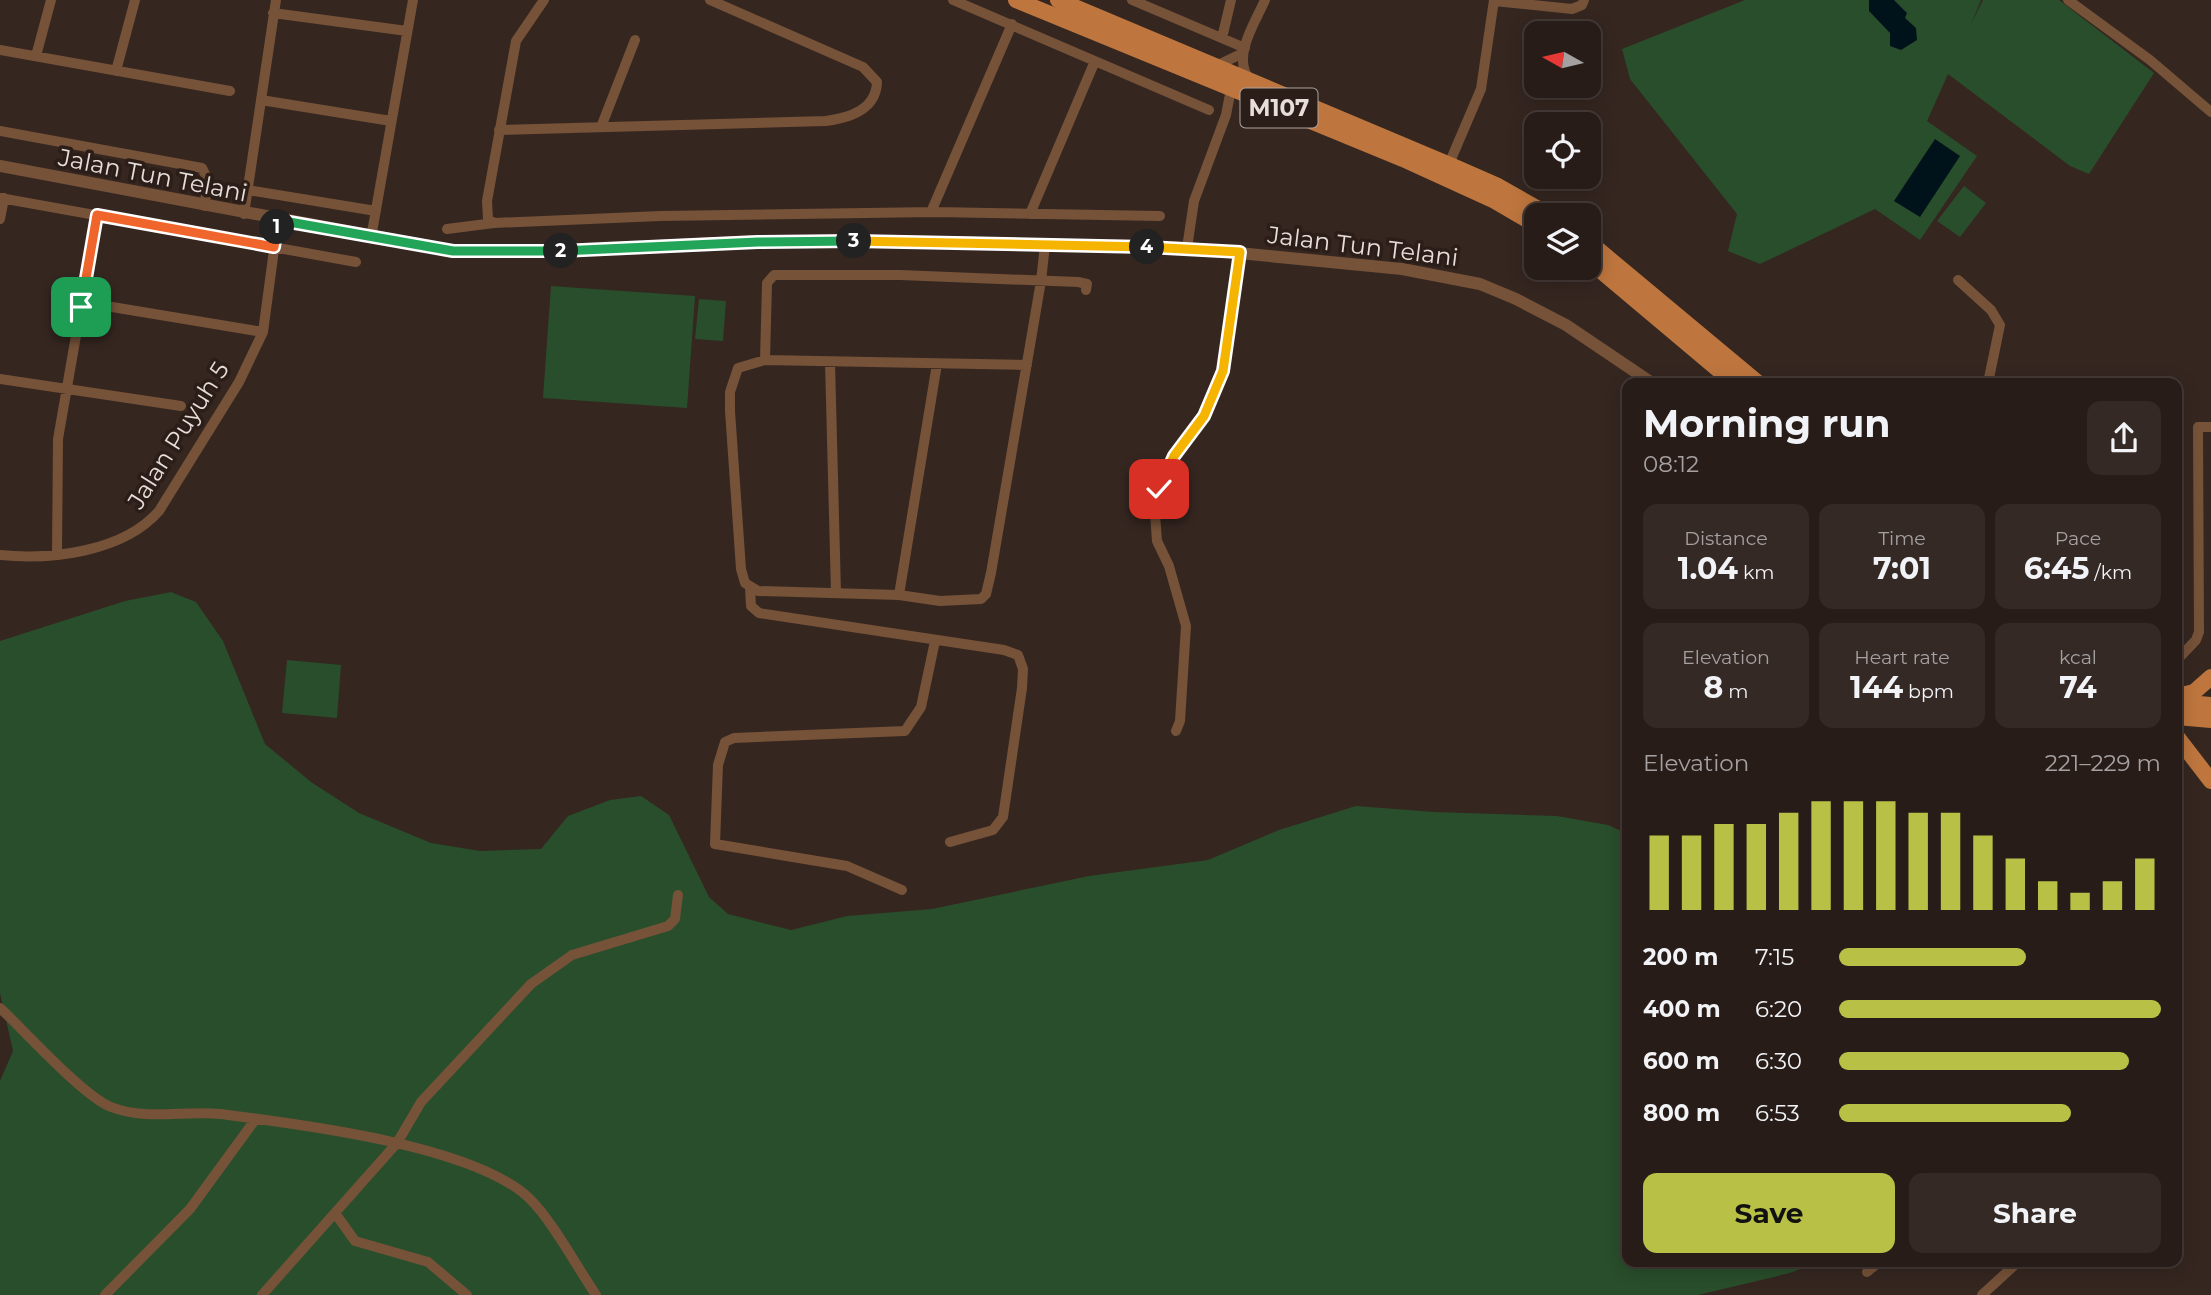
<!DOCTYPE html>
<meta charset="utf-8">
<style>
:root{--surface:#281c18;--page:#342925;--text:#f1f3f6;--muted:#a5a1a2;--line:#443a37;--accent:#b9c046}
body{margin:0;font-family:Montserrat,sans-serif;background:var(--page);color:var(--text);height:100vh;display:flex;flex-direction:column;font-size:26px;white-space:nowrap}
*{box-sizing:border-box;margin:0}
p{font-size:23px;color:var(--muted)}
.icon{flex:none;width:38px;height:38px;fill:none;stroke:currentColor;stroke-width:2;stroke-linecap:round;stroke-linejoin:round}
.map{position:relative;flex:1;overflow:hidden}
.panel{position:absolute;left:1622px;top:378px;width:560px;height:889px;display:flex;flex-direction:column;background:var(--surface);border-radius:14px;box-shadow:0 4px 18px #0003,0 0 0 2px var(--line)}
.panel>*{flex:none}
.needle{width:46px;rotate:278deg}
.controls{position:absolute;left:1524px;top:21px;display:grid;gap:14px}
.controls a{display:grid;place-items:center;width:77px;height:77px;border-radius:14px;background:var(--surface);box-shadow:0 4px 18px #0003,0 0 0 2px var(--line);font-size:35px}
.pin{position:absolute;display:grid;place-items:center;width:60px;height:60px;color:#fff;margin:-30px;border-radius:14px;box-shadow:0 4px 10px #0006}
.km{position:absolute;width:35px;height:35px;margin:-18px;border-radius:50%;background:#222;color:#fff;font-size:19px;line-height:35px;text-align:center}
.round{display:grid;place-items:center;flex:none;width:74px;height:74px;border-radius:14px;background:var(--page)}
.head{display:flex;align-items:center;justify-content:space-between;height:119px;padding:0 21px}
h1{font-size:38px;font-weight:700;line-height:52px}
.stats{display:grid;grid-template-columns:repeat(3,1fr);gap:10px;height:119px;padding:7px 21px}
.stats div{display:grid;align-content:center;border-radius:14px;background:var(--page);text-align:center}
.stats b{font-size:30px;font-weight:700}
.stats small{font-size:19px;font-weight:400}
.stats p{font-size:19px}
.chart{height:196px;padding:14px 21px}
.chart p{display:flex;justify-content:space-between}
.chart svg{width:100%;height:126px;margin-top:7px;stroke:var(--accent);stroke-width:6}
.action{display:flex;gap:14px;margin-top:auto;padding:14px 21px}
.action a{flex:1;height:80px;border-radius:14px;background:var(--accent);color:#111;font-size:28px;font-weight:700;line-height:80px;text-align:center}
.action a+a{background:var(--page);color:var(--text)}
ul{padding:0 21px;list-style:none;font-size:23px}
li{display:grid;grid-template-columns:112px 84px 1fr;align-items:center;height:52px}
li i{height:18px;border-radius:9px;background:var(--accent)}
.map>svg:first-child{display:block}
.green{fill:#294e2b}
.water{fill:#01131a}
.lines{fill:none;stroke-linecap:round;stroke-linejoin:round}
.minor{stroke:#755238;stroke-width:10}
.tertiary{stroke:#755238;stroke-width:12}
.primary{stroke:#be763e;stroke-width:16}
.split-1-casing{stroke:#fff;stroke-width:14}
.split-2-casing{stroke:#fff;stroke-width:14}
.split-3-casing{stroke:#fff;stroke-width:14}
.split-4-casing{stroke:#fff;stroke-width:14}
.split-5-casing{stroke:#fff;stroke-width:14}
.split-1{stroke:#f0652b;stroke-width:9}
.split-2{stroke:#22a559;stroke-width:9}
.split-3{stroke:#22a559;stroke-width:9}
.split-4{stroke:#f5b400;stroke-width:9}
.split-5{stroke:#f5b400;stroke-width:9}
.labels{text-anchor:middle;dominant-baseline:central;stroke-width:7;stroke-linejoin:round;paint-order:stroke}
.shield{fill:#2b1d17;stroke:#afa39f;stroke-width:2}
.shield-label{font-size:23px;font-weight:bold;fill:#e7ddd9}
.street-label{font-size:24px;fill:#e7ddd9;stroke:#2b1d17}
</style>
<div class="map">
<svg width="2211" height="1295" viewBox="0 0 2211 1295">
<rect width="100%" height="100%" fill="#352620"/>
<path class="green" d="M 1745,0 L 1981,0 L 1971,24 L 1983,0 L 2059,0 L 2154,73 L 2089,174 L 2070,166 L 1948,74 L 1927,121 L 1977,156 L 1920,240 L 1875,209 L 1760,264 L 1728,251 L 1737,214 L 1630,79 L 1622,49 Z
M 1964,186 L 1986,203 L 1960,237 L 1937,221 Z
M 551,286 L 695,296 L 687,408 L 543,398 Z
M 699,299 L 726,301 L 723,341 L 695,339 Z
M 171,592 L 196,602 L 223,641 L 265,744 L 311,782 L 359,813 L 431,843 L 480,851 L 541,849 L 568,816 L 610,800 L 641,796 L 669,815 L 709,897 L 728,914 L 791,930 L 847,916 L 932,909 L 1089,876 L 1208,860 L 1279,830 L 1356,806 L 1434,812 L 1557,816 L 1608,825 L 1628,834 L 1628,1262 L 1818,1262 L 1790,1273 L 1698,1295 L 0,1295 L 0,1081 L 13,1051 L 0,993 L 0,641 L 125,601 Z
M 287,660 L 341,665 L 337,718 L 282,713 Z"/>
<path class="water" d="M 1869,0 L 1894,0 L 1907,13 L 1905,18 L 1916,28 L 1917,40 L 1901,50 L 1890,46 L 1890,33 L 1869,11 Z
M 1935,139 L 1960,156 L 1920,217 L 1894,201 Z"/>
<g class="lines">
<path class="minor" d="M 544,0 L 516,41 L 487,201 L 488,219 L 494,223 L 660,216 L 935,212 L 1160,216
M 953,0 L 1209,110
M 1132,0 L 1245,48
M 2068,0 L 2150,60 L 2211,112
M 1494,1 L 1572,9 L 1582,5 L 1584,0
M 273,13 L 407,31
M 1222,38 L 1231,0
M 0,50 L 230,91
M 36,56 L 51,0
M 1216,66 L 1243,53
M 116,71 L 135,0
M 1249,79 C 1232,56 1255,23 1265,0
M 261,100 L 391,121
M 601,127 L 635,40
M 499,130 L 826,121 C 849,118 876,110 877,82 L 863,67 L 710,0
M 0,131 L 202,168 L 207,178 L 205,206
M 1449,164 L 1481,89 L 1494,0
M 248,190 L 376,211
M 0,198 L 356,262
M 931,212 L 1012,24
M 244,214 L 276,0
M 1030,214 L 1095,61
M 0,219 L 4,198
M 447,229 L 494,223
M 371,238 L 413,0
M 1187,248 L 1194,201 L 1226,115 L 1231,89
M 1958,280 L 1991,310 L 2000,325 L 1988,383
M 82,302 L 263,332
M 765,360 L 767,283 L 774,275 L 900,275 L 1078,282 L 1087,284 L 1086,290
M 830,362 L 836,593
M 1027,365 L 765,360 L 738,368 L 730,392 L 730,411 L 741,569 L 745,583 L 758,591 L 899,595 L 940,601 L 981,599 L 986,594 L 991,573 L 1041,281 L 1045,245
M 0,379 L 181,406
M 57,553 L 58,439 L 97,215
M 0,555 C 52,560 123,552 159,511 L 239,382 L 263,332 L 278,220
M 750,588 L 751,606 L 759,613 L 1004,650 L 1018,655 L 1023,669 L 1022,688 L 1003,817 L 993,830 L 950,842
M 899,595 L 937,364
M 2177,660 L 2196,640 L 2199,632 L 2198,427 L 2211,427
M 1176,731 L 1180,721 L 1186,626 L 1169,566 L 1157,541 L 1155,514 L 1167,470 L 1204,416 L 1223,371 L 1240,252
M 902,890 L 847,866 L 715,844 L 718,765 L 725,742 L 734,738 L 905,731 L 921,707 L 935,641
M 0,1008 C 26,1032 82,1095 111,1107 C 147,1121 184,1110 221,1114 C 298,1124 475,1145 530,1199 C 553,1222 577,1267 596,1295
M 335,1213 L 355,1241 L 428,1262 L 467,1295
M 1867,1272 L 1879,1262
M 105,1295 L 190,1209 L 255,1120
M 262,1295 L 397,1143 L 421,1102 L 531,984 L 572,955 L 668,926 L 675,919 L 678,895
M 1982,1295 L 2018,1262"/>
<path class="tertiary" d="M 0,166 L 453,251 L 578,250 L 758,241 L 943,242 L 1187,248 L 1402,269 L 1480,284 L 1516,299 L 1566,325 L 1652,383"/>
<path class="primary" d="M 1016,0 L 1403,159 L 1495,201 L 1536,225
M 1058,0 L 1455,167 L 1496,185 L 1549,215
M 1589,242 L 1758,383
M 1589,261 L 1734,383
M 2177,696 L 2194,692 L 2211,677
M 2177,702 L 2211,705
M 2177,717 L 2211,720
M 2177,737 L 2211,781"/>
</g>
<g class="lines">
<defs>
<path id="split-1" d="M 81,307 L 97,215 L 274,247 L 277,227"/>
<path id="split-2" d="M 277,227 L 278,220 L 453,251 L 561,251"/>
<path id="split-3" d="M 561,251 L 758,242 L 854,241"/>
<path id="split-4" d="M 854,241 L 1147,247"/>
<path id="split-5" d="M 1147,247 L 1240,252 L 1223,371 L 1204,416 L 1174,456 L 1159,489"/>
</defs>
<use href="#split-1" class="split-1-casing"/>
<use href="#split-2" class="split-2-casing"/>
<use href="#split-3" class="split-3-casing"/>
<use href="#split-4" class="split-4-casing"/>
<use href="#split-5" class="split-5-casing"/>
<use href="#split-1" class="split-1"/>
<use href="#split-2" class="split-2"/>
<use href="#split-3" class="split-3"/>
<use href="#split-4" class="split-4"/>
<use href="#split-5" class="split-5"/>
</g>
<g class="labels">
<rect class="shield" x="1240.5" y="88.5" width="77" height="39" rx="5"/>
<g class="shield-label">
<text x="1279" y="108">M107</text>
</g>
<g class="street-label">
<text transform="translate(153 175) rotate(11)">Jalan Tun Telani</text>
<text transform="translate(1363 246) rotate(7)">Jalan Tun Telani</text>
<text transform="translate(178 435) rotate(-58)">Jalan Puyuh 5</text>
</g>
</g>
</svg>
<div class="controls">
<a><svg class="needle" viewBox="-14 -14 28 28"><path d="M0-13l5 13h-10z" fill="#e53935"/><path d="M0 13l5-13h-10z" fill="#a5a1a2"/></svg></a>
<a><svg class="icon" aria-label="locate" viewBox="0 0 24 24"><circle cx="12" cy="12" r="6"/><path d="M12 2v4M12 18v4M2 12h4M18 12h4"/></svg></a>
<a><svg class="icon" aria-label="layers" viewBox="0 0 24 24"><path d="M12 4l9 5-9 5-9-5zM3 14l9 5 9-5"/></svg></a>
</div>
<div class="pin" style="left:81px;top:307px;background:#1e9e55"><svg class="icon" aria-label="arrive" viewBox="0 0 24 24"><path d="M6 21V4h12l-3 4 3 4H6"/></svg></div>
<div class="pin" style="left:1159px;top:489px;background:#d93025"><svg class="icon" aria-label="check" viewBox="0 0 24 24"><path d="M5 12l5 5 9-10"/></svg></div>
<b class="km" style="left:277px;top:227px">1</b>
<b class="km" style="left:561px;top:251px">2</b>
<b class="km" style="left:854px;top:241px">3</b>
<b class="km" style="left:1147px;top:247px">4</b>
<section class="panel">
<div class="head"><div><h1>Morning run</h1><p>08:12</p></div><a class="round"><svg class="icon" aria-label="share" viewBox="0 0 24 24"><path d="M12 15V3M7 8l5-5 5 5M5 13v7h14v-7"/></svg></a></div>
<div class="stats">
<div><p>Distance</p><b>1.04<small> km</small></b></div>
<div><p>Time</p><b>7:01</b></div>
<div><p>Pace</p><b>6:45<small> /km</small></b></div>
</div>
<div class="stats">
<div><p>Elevation</p><b>8<small> m</small></b></div>
<div><p>Heart rate</p><b>144<small> bpm</small></b></div>
<div><p>kcal</p><b>74</b></div>
</div>
<div class="chart"><p><span>Elevation</span>221–229 m</p>
<svg viewBox="0 0 160 44" preserveAspectRatio="none"><path d="M5 44V18M15 44V18M25 44V14M35 44V14M45 44V10M55 44V6M65 44V6M75 44V6M85 44V10M95 44V10M105 44V18M115 44V26M125 44V34M135 44V38M145 44V34M155 44V26"/></svg>
</div>
<ul>
<li><b>200 m</b>7:15<i style="width:58%"></i></li>
<li><b>400 m</b>6:20<i style="width:100%"></i></li>
<li><b>600 m</b>6:30<i style="width:90%"></i></li>
<li><b>800 m</b>6:53<i style="width:72%"></i></li>
</ul>
<div class="action"><a>Save</a><a>Share</a></div>
</section>
</div>
